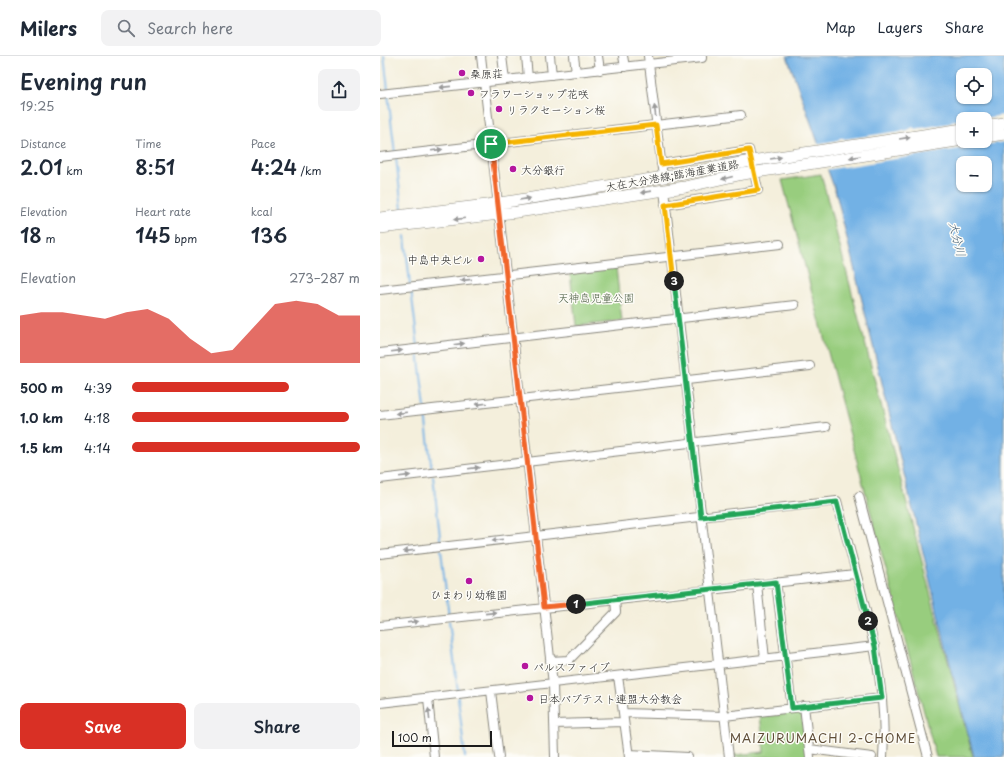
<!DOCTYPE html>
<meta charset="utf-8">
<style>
:root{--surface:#fff;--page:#f2f2f3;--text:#1f2937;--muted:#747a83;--line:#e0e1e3;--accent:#d93025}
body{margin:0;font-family:"Playpen Sans","Klee One",sans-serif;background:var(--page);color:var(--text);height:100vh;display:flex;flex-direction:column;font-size:15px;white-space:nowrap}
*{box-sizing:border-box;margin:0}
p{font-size:13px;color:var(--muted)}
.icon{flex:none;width:22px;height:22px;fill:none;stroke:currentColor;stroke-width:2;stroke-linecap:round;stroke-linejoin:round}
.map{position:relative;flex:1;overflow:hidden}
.side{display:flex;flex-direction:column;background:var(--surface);width:380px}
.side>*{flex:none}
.buttons{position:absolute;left:576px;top:12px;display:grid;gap:8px}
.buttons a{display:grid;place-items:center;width:36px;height:36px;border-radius:8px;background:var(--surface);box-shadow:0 1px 3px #0004;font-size:20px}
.scale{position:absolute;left:12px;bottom:10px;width:100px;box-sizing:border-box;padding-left:4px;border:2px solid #1c1c1c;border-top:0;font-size:11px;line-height:14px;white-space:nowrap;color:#1c1c1c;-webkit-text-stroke:3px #fdfcf7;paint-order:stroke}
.pin{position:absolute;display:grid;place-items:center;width:34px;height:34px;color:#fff;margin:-17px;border:2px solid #fff;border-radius:50%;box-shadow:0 1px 4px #0007}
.km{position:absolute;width:20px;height:20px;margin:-10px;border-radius:50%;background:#222;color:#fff;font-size:11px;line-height:20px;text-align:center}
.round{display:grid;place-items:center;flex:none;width:42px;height:42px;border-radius:8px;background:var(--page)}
.head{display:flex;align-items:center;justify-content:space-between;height:68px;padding:0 20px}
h1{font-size:22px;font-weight:600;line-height:30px}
.stats{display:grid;grid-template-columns:repeat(3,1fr);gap:6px;height:68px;padding:4px 20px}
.stats div{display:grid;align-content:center}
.stats b{font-size:20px;font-weight:600}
.stats small{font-size:11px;font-weight:400}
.stats p{font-size:11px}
.chart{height:112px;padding:8px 20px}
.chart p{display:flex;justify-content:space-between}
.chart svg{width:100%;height:72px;margin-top:4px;fill:var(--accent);opacity:.7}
.cta{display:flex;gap:8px;margin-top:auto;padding:8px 20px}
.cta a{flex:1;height:46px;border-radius:8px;background:var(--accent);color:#fff;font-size:16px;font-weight:600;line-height:46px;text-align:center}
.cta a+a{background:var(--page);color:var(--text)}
ul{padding:0 20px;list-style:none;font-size:13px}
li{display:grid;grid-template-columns:64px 48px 1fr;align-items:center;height:30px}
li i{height:10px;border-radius:5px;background:var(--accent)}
header{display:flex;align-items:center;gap:24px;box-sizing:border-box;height:56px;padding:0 20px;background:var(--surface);border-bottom:1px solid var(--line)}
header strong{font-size:19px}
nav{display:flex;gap:22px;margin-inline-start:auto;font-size:14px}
.search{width:280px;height:36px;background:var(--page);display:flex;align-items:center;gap:10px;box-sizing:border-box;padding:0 14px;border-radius:8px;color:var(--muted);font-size:15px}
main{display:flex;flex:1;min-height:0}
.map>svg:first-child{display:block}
.green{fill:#98cd7e;stroke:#5a744d}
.water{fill:#72b1e5;stroke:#476680;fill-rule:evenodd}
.pier{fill:#f4efdc}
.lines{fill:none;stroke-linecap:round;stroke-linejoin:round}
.stream{stroke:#72b1e5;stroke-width:2}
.minor-casing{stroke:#88867c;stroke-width:10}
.major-casing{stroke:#88867c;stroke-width:12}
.minor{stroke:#fff;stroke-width:8}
.major{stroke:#fff;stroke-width:11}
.major-bridge-casing{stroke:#88867c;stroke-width:12;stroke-linecap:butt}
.major-bridge{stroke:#fff;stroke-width:11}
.oneway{fill:#999}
.split-1-casing{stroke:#fff;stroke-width:8}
.split-2-casing{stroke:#fff;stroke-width:8}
.split-3-casing{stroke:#fff;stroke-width:8}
.split-4-casing{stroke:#fff;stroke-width:8}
.split-1{stroke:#f0652b;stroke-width:5}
.split-2{stroke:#22a559;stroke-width:5}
.split-3{stroke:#22a559;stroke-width:5}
.split-4{stroke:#f5b400;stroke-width:5}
.poi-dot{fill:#b5179e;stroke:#fdfcf7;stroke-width:1.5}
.labels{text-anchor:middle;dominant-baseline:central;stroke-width:3;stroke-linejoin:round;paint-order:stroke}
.poi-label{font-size:11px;fill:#1c1c1c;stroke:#fdfcf7;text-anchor:start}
.street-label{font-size:11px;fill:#1c1c1c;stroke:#fdfcf7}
.park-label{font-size:11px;fill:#475a3e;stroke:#fdfcf7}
.water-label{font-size:12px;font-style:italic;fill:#435f76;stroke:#fdfcf7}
.neighbourhood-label{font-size:12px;letter-spacing:1px;fill:#5e4d37;stroke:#fdfcf7}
</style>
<header>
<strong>Milers</strong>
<div class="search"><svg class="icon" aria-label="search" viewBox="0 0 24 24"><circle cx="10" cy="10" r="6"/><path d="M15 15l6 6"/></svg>Search here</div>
<nav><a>Map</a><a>Layers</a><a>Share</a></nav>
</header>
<main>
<section class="side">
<div class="head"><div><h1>Evening run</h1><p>19:25</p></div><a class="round"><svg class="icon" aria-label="share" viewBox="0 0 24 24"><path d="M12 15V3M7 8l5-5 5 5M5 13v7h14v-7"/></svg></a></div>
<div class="stats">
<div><p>Distance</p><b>2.01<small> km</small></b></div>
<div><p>Time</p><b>8:51</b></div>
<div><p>Pace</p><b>4:24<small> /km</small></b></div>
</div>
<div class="stats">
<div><p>Elevation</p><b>18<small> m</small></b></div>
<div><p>Heart rate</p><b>145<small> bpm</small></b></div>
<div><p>kcal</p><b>136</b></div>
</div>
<div class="chart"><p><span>Elevation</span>273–287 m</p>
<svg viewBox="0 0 160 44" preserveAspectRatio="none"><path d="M0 44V15L10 13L20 13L30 15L40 17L50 13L60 11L70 17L80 29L90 38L100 36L110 22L120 8L130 6L140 8L150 15L160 15V44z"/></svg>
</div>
<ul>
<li><b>500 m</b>4:39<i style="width:69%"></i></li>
<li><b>1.0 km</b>4:18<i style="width:95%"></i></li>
<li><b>1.5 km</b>4:14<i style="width:100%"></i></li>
</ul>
<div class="cta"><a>Save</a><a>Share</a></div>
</section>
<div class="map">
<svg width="624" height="701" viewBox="0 0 624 701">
<rect width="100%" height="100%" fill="#fdfcf7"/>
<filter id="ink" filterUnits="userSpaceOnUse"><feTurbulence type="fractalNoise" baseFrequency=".025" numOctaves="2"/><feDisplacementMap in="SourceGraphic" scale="8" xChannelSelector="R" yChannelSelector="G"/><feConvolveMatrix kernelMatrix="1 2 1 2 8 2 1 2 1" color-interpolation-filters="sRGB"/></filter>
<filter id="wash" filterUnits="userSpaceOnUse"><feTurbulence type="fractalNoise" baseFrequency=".012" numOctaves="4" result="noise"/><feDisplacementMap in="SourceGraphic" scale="16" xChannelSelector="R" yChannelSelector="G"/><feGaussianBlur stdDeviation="0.9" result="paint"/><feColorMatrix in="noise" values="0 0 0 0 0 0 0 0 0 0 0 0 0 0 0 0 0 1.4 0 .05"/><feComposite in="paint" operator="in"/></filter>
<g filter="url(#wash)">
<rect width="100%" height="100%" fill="#f4efdc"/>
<path class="green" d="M 441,118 L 593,701 L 556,701 L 402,124 Z
M 236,211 L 242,265 L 196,270 L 190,217 Z
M 420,655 L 422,657 L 427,701 L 354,701 L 354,699 L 384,696 L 380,659 Z"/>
<path class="water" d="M 407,0 L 624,0 L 624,701 L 594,701 L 569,604 L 456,137 ZM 583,19 L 605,19 L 605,41 L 583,41 ZM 583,63 L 605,63 L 605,85 L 583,85 ZM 583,107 L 605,107 L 605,129 L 583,129 Z"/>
<path class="pier" d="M 624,59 L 624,86 L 445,114 L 436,88 L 458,84 L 460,82 L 463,82 L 465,83 L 528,74 L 533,71 L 535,73 L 571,67 L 572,65 L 576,64 L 577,66 L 583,65 L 583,85 L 605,85 L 605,63 L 597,63 Z"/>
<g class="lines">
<path class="stream" d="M 4,0 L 8,34
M 8,38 L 15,98
M 16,102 L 22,153
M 25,180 L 30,229
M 31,233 L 38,291
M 38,295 L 45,352
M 45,357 L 52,416
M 53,420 L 61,489
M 61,494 L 69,561
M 69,565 L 78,636
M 78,641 L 85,701"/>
</g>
</g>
<g filter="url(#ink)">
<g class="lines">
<defs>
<path id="minor" d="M 101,0 L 173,628 L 175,701
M 122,0 L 125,24
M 146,0 L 148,22
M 170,0 L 172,19
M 194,0 L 196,16
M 218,0 L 220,14
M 243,0 L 245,11
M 268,0 L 283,121
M 0,38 L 322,2 L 322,0
M 0,101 L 361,59
M 281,108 L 369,94 L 378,134 L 285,149
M 284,134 L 349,701
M 0,234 L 400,188
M 0,297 L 415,249
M 0,359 L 430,310
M 0,423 L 446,371
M 479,440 L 548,701
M 0,498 L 457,445 C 478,529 509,614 503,701
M 396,526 L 412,652
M 377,528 L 385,603
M 0,570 L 475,518
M 170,605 L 189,604 L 236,556 L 235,543
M 238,620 L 249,701
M 111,635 L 119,701
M 48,642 L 54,701
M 0,647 L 495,590
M 424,650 L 430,701
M 243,657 L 344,660 L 502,642
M 174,668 L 244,666
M 429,693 L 492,701
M 249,698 L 308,701"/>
<path id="major" d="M 605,70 L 624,67
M 605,81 L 624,78
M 0,162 L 107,149 L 303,118
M 0,172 L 137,156 L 305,131"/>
</defs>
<use href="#minor" class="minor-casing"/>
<use href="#major" class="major-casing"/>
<use href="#minor" class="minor"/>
<use href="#major" class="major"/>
<defs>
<path id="major-bridge" d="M 303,118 L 371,105 L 583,73
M 305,131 L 363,118 L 583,84"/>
</defs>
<use href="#major-bridge" class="major-bridge-casing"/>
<use href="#major-bridge" class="major-bridge"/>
</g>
<defs><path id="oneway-solid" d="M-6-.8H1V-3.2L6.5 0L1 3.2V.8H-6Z"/></defs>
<g class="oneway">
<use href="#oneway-solid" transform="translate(65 31) rotate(174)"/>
<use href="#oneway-solid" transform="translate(275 55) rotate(-97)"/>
<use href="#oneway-solid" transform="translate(525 82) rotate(-9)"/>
<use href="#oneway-solid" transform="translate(57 94) rotate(-7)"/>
<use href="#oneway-solid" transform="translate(475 101) rotate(171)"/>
<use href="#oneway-solid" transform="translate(396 102) rotate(-9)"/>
<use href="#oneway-solid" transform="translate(347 122) rotate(166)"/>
<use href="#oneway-solid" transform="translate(266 136) rotate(172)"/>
<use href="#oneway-solid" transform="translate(145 143) rotate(-9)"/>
<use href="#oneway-solid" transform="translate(79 163) rotate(173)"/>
<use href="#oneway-solid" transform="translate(86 224) rotate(174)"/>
<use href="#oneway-solid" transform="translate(79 288) rotate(-7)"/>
<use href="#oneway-solid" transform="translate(17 295) rotate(-7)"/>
<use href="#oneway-solid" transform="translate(101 348) rotate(173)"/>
<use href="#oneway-solid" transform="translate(21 357) rotate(173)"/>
<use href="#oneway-solid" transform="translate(94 412) rotate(-7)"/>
<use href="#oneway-solid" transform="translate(25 420) rotate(-7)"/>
<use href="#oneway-solid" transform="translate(117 484) rotate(173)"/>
<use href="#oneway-solid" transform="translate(29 495) rotate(173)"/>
<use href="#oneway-solid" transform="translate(111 557) rotate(-6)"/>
<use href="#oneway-solid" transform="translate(33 566) rotate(-7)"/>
<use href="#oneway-solid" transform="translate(49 658) rotate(-96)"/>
</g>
</g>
<g class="lines" filter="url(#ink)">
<defs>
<path id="split-1" d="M 111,88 L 164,551 L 196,548"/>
<path id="split-2" d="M 196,548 L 396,526 L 412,652 L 502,642 L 495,590 L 488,565"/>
<path id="split-3" d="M 294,225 L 321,461 L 457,446 L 488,565"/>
<path id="split-4" d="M 111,88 L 276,69 L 281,108 L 369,94 L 378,134 L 285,149 L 294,225"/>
</defs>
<use href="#split-1" class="split-1-casing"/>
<use href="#split-2" class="split-2-casing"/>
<use href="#split-3" class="split-3-casing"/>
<use href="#split-4" class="split-4-casing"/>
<use href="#split-1" class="split-1"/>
<use href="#split-2" class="split-2"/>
<use href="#split-3" class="split-3"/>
<use href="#split-4" class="split-4"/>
</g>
<g class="poi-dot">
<circle cx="82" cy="17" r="4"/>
<circle cx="91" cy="37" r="4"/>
<circle cx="119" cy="53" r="4"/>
<circle cx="133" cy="113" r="4"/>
<circle cx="101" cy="203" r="4"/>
<circle cx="89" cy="525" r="4"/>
<circle cx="145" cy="610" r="4"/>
<circle cx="150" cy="642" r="4"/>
</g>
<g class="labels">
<g class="poi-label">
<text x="90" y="17">桑原荘</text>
<text x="99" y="37">フラワーショップ花咲</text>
<text x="127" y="53">リラクセーション桜</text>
<text x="141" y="113">大分銀行</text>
<text x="93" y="203" text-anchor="end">中島中央ビル</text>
<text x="89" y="538" text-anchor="middle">ひまわり幼稚園</text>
<text x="153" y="610">パルスファイブ</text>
<text x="158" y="642">日本バブテスト連盟大分教会</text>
</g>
<g class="street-label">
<text transform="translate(292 119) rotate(-10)">大在大分港線;臨海産業道路</text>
</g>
<g class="park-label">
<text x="216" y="241">天神島児童公園</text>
</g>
<g class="water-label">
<text transform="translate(578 183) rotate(76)">大分川</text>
</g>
<g class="neighbourhood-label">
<text x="443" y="682">MAIZURUMACHI 2-CHOME</text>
</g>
</g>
</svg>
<div class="buttons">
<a><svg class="icon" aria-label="locate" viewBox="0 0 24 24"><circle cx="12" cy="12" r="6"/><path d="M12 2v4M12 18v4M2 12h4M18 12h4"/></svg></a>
<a>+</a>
<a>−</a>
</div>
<div class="scale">100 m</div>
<div class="pin" style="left:111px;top:88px;background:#1e9e55"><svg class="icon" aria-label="arrive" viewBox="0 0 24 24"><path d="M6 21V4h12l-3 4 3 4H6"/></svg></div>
<b class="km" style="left:196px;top:548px">1</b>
<b class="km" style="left:488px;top:565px">2</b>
<b class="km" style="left:294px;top:225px">3</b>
</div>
</main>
